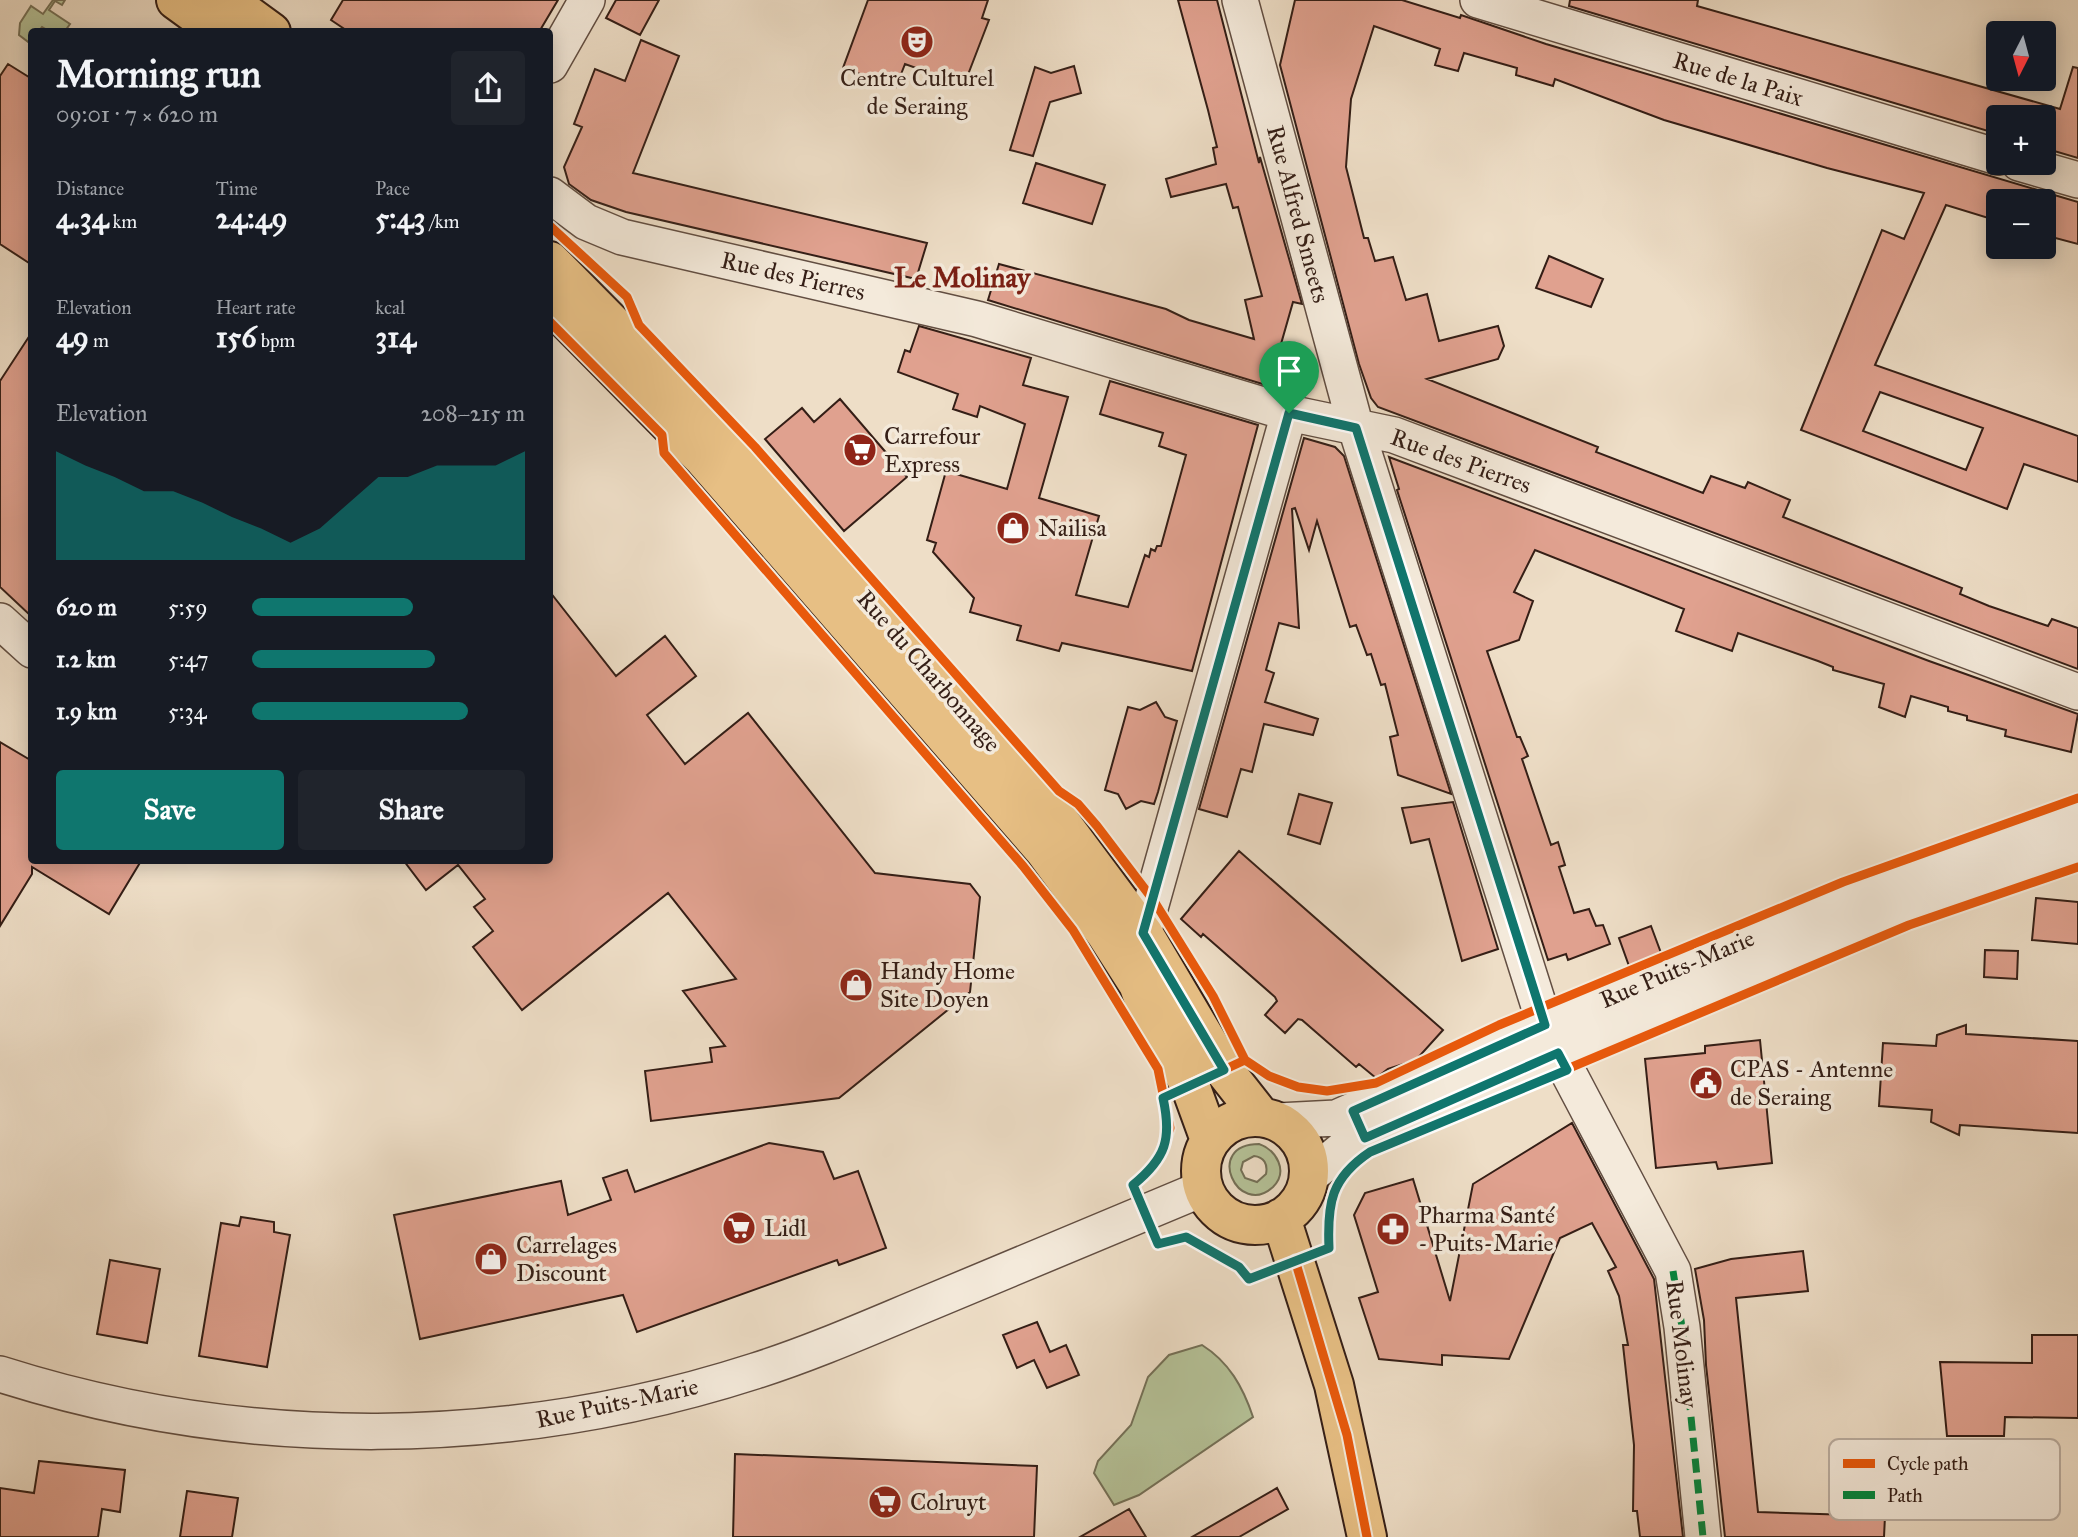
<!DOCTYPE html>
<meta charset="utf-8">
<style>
:root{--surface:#171b24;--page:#20242c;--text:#f1f3f6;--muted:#9ea1a6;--accent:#0f766e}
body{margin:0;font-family:"IM FELL Great Primer",serif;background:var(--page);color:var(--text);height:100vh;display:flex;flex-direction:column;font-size:26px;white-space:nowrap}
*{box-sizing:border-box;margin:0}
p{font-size:23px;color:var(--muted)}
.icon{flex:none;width:38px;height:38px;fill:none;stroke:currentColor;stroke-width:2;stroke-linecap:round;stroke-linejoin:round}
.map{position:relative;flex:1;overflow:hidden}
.details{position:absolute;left:28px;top:28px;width:525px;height:836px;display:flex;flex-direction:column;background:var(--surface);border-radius:7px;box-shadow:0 4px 18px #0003}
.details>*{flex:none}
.needle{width:46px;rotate:186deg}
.buttons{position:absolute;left:1986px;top:21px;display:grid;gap:14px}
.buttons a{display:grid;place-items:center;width:70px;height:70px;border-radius:7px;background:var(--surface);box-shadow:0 4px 18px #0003;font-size:35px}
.pin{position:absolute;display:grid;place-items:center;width:60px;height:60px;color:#fff;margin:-72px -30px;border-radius:50% 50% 50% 0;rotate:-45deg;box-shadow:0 0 7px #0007}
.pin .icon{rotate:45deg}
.round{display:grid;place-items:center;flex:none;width:74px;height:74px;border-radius:7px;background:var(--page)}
.summary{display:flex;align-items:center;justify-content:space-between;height:119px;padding:0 28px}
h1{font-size:38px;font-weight:800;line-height:52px}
.stats{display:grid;grid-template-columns:repeat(3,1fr);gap:10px;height:119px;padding:7px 28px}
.stats div{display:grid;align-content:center}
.stats b{font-size:30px;font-weight:800}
.stats small{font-size:19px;font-weight:400}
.stats p{font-size:19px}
.chart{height:196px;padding:14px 28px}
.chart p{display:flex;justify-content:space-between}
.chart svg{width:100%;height:126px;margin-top:7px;fill:var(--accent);opacity:.7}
.button{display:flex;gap:14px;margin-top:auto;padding:14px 28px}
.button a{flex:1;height:80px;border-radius:7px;background:var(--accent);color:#fff;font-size:28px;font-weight:800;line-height:80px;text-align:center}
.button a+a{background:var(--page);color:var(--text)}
ul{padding:0 28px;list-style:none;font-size:23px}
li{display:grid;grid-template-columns:112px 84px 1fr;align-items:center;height:52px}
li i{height:18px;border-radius:9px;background:var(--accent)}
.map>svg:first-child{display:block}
.green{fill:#b5c298;stroke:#747057;stroke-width:2;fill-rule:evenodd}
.building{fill:#e0a18f;stroke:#341e16;stroke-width:2;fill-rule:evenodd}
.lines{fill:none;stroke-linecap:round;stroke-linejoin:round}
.minor-casing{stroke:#624e42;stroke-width:38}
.major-casing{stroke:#341e16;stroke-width:42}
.minor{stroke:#f4eadb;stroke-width:35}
.major{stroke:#e7bf84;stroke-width:38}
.quiet{stroke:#00873e;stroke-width:7;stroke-dasharray:14 7;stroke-linecap:butt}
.cycleway-casing{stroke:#f4eadb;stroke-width:13}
.cycleway{stroke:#e8590c;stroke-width:9}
.route-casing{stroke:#fff;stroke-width:14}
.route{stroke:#0f766e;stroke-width:9}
.labels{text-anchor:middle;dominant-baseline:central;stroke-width:7;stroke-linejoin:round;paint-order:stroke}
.poi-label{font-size:24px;fill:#341e16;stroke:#f4eadb;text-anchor:start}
.street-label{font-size:24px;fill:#341e16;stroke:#f4eadb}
.quarter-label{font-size:28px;font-weight:bold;fill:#7a1f14;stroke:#f4eadb}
.key{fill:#f4eadb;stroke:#baada0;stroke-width:2}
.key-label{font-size:19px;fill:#341e16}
</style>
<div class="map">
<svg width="2078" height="1537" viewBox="0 0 2078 1537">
<rect width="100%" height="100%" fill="#eedec7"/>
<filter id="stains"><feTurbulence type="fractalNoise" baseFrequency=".00286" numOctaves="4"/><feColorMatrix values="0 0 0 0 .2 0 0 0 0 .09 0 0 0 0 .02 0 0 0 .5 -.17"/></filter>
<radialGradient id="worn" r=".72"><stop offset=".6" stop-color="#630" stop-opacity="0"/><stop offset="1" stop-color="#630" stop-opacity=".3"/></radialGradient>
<path class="green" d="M 53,0 L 65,0 L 62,5 L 55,1 L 49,10 L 70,24 L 65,31 L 49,31 L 42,27 L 39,31 L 32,32 L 31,44 L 19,35 L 20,23 L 31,6 L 43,14 Z
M 1259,1144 C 1276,1150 1289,1171 1273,1187 C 1238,1219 1203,1144 1259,1144 ZM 1254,1156 C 1264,1157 1268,1164 1266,1174 L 1257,1182 L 1245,1178 L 1241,1170 L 1243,1162 Z
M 1202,1345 C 1229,1362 1243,1387 1253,1417 L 1139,1495 L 1114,1505 L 1094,1473 L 1098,1461 L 1131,1425 L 1148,1377 L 1169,1355 Z"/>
<path class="building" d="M 343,0 L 558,0 L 539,32 L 349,32 L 331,20 Z
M 616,0 L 659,0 L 640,35 L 606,18 Z
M 868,0 L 988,0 L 982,18 L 989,20 L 964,85 L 905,64 L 896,87 L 843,68 Z
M 1178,0 L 1217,0 L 1259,163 L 1260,157 L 1302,304 L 1293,302 L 1269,386 L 988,300 L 999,264 L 1166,309 L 1189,320 L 1254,339 L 1245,300 L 1262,296 L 1238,207 L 1233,208 L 1226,184 L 1171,197 L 1166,179 L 1216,164 L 1213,148 L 1217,147 L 1208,110 Z
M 1295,0 L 1402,0 L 1460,18 L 1461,15 L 1546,44 L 2078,202 L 2078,244 L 2044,235 L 2044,201 L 1998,201 L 1998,221 L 1946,205 L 1875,365 L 2078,436 L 2078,482 L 2024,464 L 2007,509 L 1801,430 L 1882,230 L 1904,239 L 1924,193 L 1827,168 L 1664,120 L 1555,79 L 1553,86 L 1516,75 L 1517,68 L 1464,53 L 1458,71 L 1435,65 L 1440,49 L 1374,26 L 1351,99 L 1346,167 L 1364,238 L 1368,238 L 1375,261 L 1393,257 L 1406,300 L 1427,294 L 1439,341 L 1498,326 L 1504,346 L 1498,359 L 1427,379 L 1598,447 L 1596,452 L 1703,493 L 1711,476 L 1745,488 L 1748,482 L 1790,500 L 1783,517 L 1962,588 L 1960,594 L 1989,606 L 2048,626 L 2052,619 L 2078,628 L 2078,669 L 1378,407 L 1371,398 L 1359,364 L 1280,65 ZM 1880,392 L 1983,428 L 1966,470 L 1863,431 Z
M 1570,0 L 1698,0 L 1697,6 L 2060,109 L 2073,67 L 2078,68 L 2078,158 L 2044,148 L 2044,117 L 1998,117 L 1998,134 L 1569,6 Z
M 641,40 L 679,56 L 633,173 L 927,243 L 916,279 L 626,212 L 591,200 L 569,184 L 564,167 L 582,127 L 574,124 L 595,69 L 625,81 Z
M 8,64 L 32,79 L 32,265 L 0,244 L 0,76 Z
M 1074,66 L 1081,93 L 1050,102 L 1033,156 L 1010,150 L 1035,67 L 1051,73 Z
M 1036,163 L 1105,185 L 1092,224 L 1023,203 Z
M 1549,256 L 1603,279 L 1591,307 L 1536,288 Z
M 919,326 L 1031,358 L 1023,385 L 1068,397 L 1039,498 L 1099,516 L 1076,595 L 1128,607 L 1145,555 L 1149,557 L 1151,549 L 1155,551 L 1157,546 L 1161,546 L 1186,455 L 1159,446 L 1163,433 L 1100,414 L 1110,381 L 1258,425 L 1192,671 L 1062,643 L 1059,651 L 1017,640 L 1021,626 L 970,612 L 974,598 L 933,552 L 936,543 L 927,540 L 946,471 L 1007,489 L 1025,424 L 980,406 L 977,417 L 953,409 L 958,394 L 898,372 L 905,350 L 910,352 Z
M 32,332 L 32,617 L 0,587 L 0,381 Z
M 840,399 L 907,477 L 844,531 L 765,439 L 802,408 L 814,422 Z
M 1304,438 L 1335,447 L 1344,456 L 1451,794 L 1398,775 L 1390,737 L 1398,735 L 1385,684 L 1381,685 L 1371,654 L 1367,655 L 1356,625 L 1350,627 L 1317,521 L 1309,550 L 1295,508 L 1292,509 L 1299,628 L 1279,623 L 1266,670 L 1274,673 L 1265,702 L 1318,719 L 1313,735 L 1264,724 L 1252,772 L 1241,769 L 1227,817 L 1199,809 Z
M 1389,457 L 1929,661 L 2078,714 L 2071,752 L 2005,736 L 2006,730 L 1967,720 L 1967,716 L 1948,711 L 1948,707 L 1911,696 L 1905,717 L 1879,707 L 1884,684 L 1833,670 L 1833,667 L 1818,661 L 1738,633 L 1732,651 L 1676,631 L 1684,609 L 1535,550 L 1514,592 L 1533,601 L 1519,640 L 1487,651 L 1517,737 L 1520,737 L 1528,756 L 1522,759 L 1551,845 L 1558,842 L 1565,865 L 1559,867 L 1574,913 L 1589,909 L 1596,926 L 1603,925 L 1610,944 L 1568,960 L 1566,954 L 1548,960 L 1397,490 L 1399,489 Z
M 550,592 L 616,676 L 665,636 L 696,676 L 647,715 L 685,764 L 748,713 L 875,873 L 970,884 L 980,897 L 970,992 L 839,1098 L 651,1121 L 645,1071 L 712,1062 L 710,1048 L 725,1046 L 683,991 L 736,979 L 668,893 L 522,1010 L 473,947 L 493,931 L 474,907 L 485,899 L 458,865 L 426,890 L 404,861 L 550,861 Z
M 1156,702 L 1165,717 L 1177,721 L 1158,792 L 1154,804 L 1141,801 L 1126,809 L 1118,794 L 1105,790 L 1128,707 L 1140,710 Z
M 0,742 L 32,761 L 32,861 L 141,861 L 109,914 L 32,867 L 32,874 L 0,926 Z
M 1299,794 L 1332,803 L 1320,844 L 1288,834 Z
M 1453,802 L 1498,949 L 1462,961 L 1429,839 L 1411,843 L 1402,808 Z
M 1239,851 L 1443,1030 L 1416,1060 L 1388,1069 L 1376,1078 L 1359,1064 L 1356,1067 L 1302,1020 L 1298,1019 L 1285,1033 L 1265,1015 L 1277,1001 L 1275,997 L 1203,934 L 1201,937 L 1181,919 Z
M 2036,898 L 2078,902 L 2078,944 L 2032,940 Z
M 1651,926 L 1661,953 L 1629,966 L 1619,938 Z
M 1985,950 L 2018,951 L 2017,979 L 1984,977 Z
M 1966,1025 L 1966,1034 L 2078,1041 L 2078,1133 L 1960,1125 L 1959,1135 L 1931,1122 L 1932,1110 L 1879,1106 L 1883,1043 L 1936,1046 L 1937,1035 Z
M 1760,1040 L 1772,1163 L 1718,1169 L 1716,1162 L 1656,1168 L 1645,1059 L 1705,1053 L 1705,1046 Z
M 1572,1123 L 1654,1279 L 1683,1537 L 1640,1537 L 1637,1511 L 1633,1511 L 1634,1445 L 1623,1345 L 1628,1345 L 1619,1296 L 1608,1271 L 1616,1267 L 1592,1223 L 1560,1238 L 1509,1359 L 1442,1355 L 1442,1365 L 1379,1359 L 1359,1298 L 1378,1292 L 1354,1215 L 1365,1193 L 1413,1179 L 1450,1301 L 1473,1184 Z
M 769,1143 L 823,1152 L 834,1179 L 858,1171 L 886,1248 L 839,1265 L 837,1260 L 637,1332 L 623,1295 L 420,1339 L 394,1215 L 561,1181 L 568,1215 L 611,1200 L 603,1178 L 627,1170 L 635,1192 Z
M 241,1217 L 274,1222 L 274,1232 L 290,1235 L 267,1367 L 199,1356 L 221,1223 L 239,1226 Z
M 1803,1251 L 1808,1291 L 1736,1298 L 1758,1512 L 1885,1516 L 1884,1537 L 1725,1537 L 1706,1365 L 1704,1320 L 1695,1269 L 1731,1259 Z
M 110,1260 L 160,1269 L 147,1343 L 97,1334 Z
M 1037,1322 L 1050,1352 L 1066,1345 L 1079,1375 L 1047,1388 L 1034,1360 L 1017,1368 L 1003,1335 Z
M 2032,1335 L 2078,1335 L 2078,1418 L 2005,1417 L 2004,1436 L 1947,1436 L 1940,1362 L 2032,1363 Z
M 735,1454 L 1037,1466 L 1034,1537 L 733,1537 Z
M 39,1461 L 125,1470 L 120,1512 L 102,1509 L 98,1537 L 0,1537 L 0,1488 L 34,1493 Z
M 1277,1488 L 1288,1509 L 1239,1537 L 1192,1537 Z
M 187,1491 L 238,1498 L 232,1537 L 180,1537 Z
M 1129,1509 L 1146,1537 L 1080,1537 Z"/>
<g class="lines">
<defs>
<path id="minor" d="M 1240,0 L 1356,428 L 1545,1025
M 1478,0 L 1998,157
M 550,65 L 587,0
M 2019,163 L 2078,180
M 550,195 L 586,222 L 622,237 L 977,319 L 1289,413 L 1394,435 L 2078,692
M 0,621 L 32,650
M 1143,933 L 1289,413
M 1558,1053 L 1673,1271 L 1682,1327 L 1703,1537
M 1278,1121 L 1336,1118 L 1625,990 L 1879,884 L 2078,815
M 1309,1177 L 1343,1149 L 1365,1138 L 1659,1008 L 1858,924 L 1942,891 L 2078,847
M 0,1374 C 245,1452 510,1450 755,1371 C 815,1352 873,1326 931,1302 C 1022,1264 1113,1226 1204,1188"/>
<path id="major" d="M 176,0 L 220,32
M 227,0 L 271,32
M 550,261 L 714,427 L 1059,820 L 1143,933 L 1224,1070 L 1261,1117
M 550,303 L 704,459 L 1044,850 L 1106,934 L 1138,984 L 1148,1011 L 1190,1085 L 1210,1140
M1201 1171a54 54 0 1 1 108 0a54 54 0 1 1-108 0Z
M 1281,1218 L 1334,1385 L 1367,1537"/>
</defs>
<use href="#minor" class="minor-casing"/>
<use href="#major" class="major-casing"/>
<use href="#minor" class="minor"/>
<use href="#major" class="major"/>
<path class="quiet" d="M 1673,1271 L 1682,1327 L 1703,1537"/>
<defs>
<path id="cycleway" d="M 550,226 L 627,297 L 639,325 L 755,447 L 1059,791 L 1078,804 L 1097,826 L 1154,901 L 1213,996 L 1245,1060 L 1269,1076 L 1298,1087 L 1327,1091 L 1376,1083 L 1499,1025 L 1843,882 L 2078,798
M 550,322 L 662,435 L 664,453 L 1023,866 L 1073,930 L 1158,1069 L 1170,1128 L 1160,1156 L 1151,1170 L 1133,1185 L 1158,1244 L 1186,1237 L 1239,1267 L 1249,1279 L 1329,1248 C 1327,1203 1331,1178 1370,1152 L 1909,925 L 2078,867
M 1163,1098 L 1245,1060
M 1295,1260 L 1347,1435 L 1367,1537"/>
</defs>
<use href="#cycleway" class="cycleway-casing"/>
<use href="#cycleway" class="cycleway"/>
</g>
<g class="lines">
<defs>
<path id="route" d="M 1289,413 L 1356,428 L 1545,1025 L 1353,1111 L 1365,1138 L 1558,1053 L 1567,1070 L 1370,1152 C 1331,1178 1327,1203 1329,1248 L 1249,1279 L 1239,1267 L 1186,1237 L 1158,1244 L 1133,1185 C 1166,1158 1172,1139 1163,1098 L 1224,1070 L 1143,933 Z"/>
</defs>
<use href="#route" class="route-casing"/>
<use href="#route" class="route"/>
</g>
<defs>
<symbol id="theatre-disc" viewBox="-11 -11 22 22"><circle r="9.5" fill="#8f2418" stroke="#f4eadb"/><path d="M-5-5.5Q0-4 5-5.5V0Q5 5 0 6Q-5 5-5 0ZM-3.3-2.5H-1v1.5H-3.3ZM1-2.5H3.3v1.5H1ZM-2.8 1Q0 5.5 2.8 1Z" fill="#fff"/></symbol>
<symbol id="supermarket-disc" viewBox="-11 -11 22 22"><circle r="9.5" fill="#8f2418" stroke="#f4eadb"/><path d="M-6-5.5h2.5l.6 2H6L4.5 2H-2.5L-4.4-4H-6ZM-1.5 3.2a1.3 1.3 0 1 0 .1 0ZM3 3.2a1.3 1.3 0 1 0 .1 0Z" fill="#fff"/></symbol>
<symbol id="shop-disc" viewBox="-11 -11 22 22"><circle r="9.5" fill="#8f2418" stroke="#f4eadb"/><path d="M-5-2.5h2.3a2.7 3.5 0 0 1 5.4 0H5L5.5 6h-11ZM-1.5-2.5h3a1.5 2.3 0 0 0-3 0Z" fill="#fff"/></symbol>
<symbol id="civic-disc" viewBox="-11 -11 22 22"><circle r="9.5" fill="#8f2418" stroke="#f4eadb"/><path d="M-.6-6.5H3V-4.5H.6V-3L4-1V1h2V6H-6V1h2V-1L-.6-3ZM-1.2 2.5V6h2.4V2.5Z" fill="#fff"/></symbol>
<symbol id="pharmacy-disc" viewBox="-11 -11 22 22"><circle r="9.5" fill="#8f2418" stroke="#f4eadb"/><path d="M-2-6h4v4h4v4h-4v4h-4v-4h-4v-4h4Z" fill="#fff"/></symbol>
</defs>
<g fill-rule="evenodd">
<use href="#theatre-disc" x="898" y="23" width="38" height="38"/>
<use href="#supermarket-disc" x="841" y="431" width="38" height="38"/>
<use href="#shop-disc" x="994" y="509" width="38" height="38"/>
<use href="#shop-disc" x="837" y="966" width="38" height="38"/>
<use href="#civic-disc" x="1687" y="1064" width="38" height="38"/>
<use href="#supermarket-disc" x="720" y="1209" width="38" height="38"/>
<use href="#pharmacy-disc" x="1374" y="1210" width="38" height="38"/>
<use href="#shop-disc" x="472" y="1240" width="38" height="38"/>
<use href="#supermarket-disc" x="866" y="1483" width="38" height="38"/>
</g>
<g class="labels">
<g class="poi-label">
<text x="917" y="78" text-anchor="middle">Centre Culturel<tspan x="917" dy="28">de Seraing</tspan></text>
<text x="884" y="436">Carrefour<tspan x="884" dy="28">Express</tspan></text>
<text x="1038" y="528">Nailisa</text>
<text x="880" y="971">Handy Home<tspan x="880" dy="28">Site Doyen</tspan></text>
<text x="1730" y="1069">CPAS - Antenne<tspan x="1730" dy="28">de Seraing</tspan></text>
<text x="1418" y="1215">Pharma Santé<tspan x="1418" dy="28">- Puits-Marie</tspan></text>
<text x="764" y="1228">Lidl</text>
<text x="516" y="1245">Carrelages<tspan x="516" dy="28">Discount</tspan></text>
<text x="910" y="1502">Colruyt</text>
</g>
<g class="street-label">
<text transform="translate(1738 79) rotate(17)">Rue de la Paix</text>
<text transform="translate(1298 214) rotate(75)">Rue Alfred Smeets</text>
<text transform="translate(793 276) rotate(13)">Rue des Pierres</text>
<text transform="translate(1461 461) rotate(20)">Rue des Pierres</text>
<text transform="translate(929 671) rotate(49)">Rue du Charbonnage</text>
<text transform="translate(1677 969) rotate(-23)">Rue Puits-Marie</text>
<text transform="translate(1682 1344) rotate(83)">Rue Molinay</text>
<text transform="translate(617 1403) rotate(-12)">Rue Puits-Marie</text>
</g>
<g class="quarter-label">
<text x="962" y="277">Le Molinay</text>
</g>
</g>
<rect x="1829" y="1439" width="231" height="81" rx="10" class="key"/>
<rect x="1843" y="1459" width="32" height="9" fill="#e8590c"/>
<rect x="1843" y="1491" width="32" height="8" fill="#00873e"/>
<g class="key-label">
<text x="1887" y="1470">Cycle path</text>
<text x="1887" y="1502">Path</text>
</g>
<rect width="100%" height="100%" filter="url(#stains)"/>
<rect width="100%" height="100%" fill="url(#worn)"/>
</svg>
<div class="buttons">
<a><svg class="needle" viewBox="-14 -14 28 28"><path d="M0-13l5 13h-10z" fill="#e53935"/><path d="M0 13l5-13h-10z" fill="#9ea1a6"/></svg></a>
<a>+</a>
<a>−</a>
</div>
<div class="pin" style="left:1289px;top:413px;background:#1e9e55"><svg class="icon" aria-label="arrive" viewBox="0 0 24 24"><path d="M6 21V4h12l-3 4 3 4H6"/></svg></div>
<section class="details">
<div class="summary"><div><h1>Morning run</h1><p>09:01 · 7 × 620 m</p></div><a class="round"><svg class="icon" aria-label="share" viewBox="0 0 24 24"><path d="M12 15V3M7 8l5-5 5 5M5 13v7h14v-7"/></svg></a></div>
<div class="stats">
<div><p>Distance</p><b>4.34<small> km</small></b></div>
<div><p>Time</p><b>24:49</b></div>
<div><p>Pace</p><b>5:43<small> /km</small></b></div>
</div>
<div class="stats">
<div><p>Elevation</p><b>49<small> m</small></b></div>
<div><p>Heart rate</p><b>156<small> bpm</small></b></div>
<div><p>kcal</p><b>314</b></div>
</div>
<div class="chart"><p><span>Elevation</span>208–215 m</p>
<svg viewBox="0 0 160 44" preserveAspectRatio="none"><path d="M0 44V6L10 11L20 15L30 20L40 20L50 24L60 29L70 33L80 38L90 33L100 24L110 15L120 15L130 11L140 11L150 11L160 6V44z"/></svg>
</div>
<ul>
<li><b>620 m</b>5:59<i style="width:59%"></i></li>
<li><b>1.2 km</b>5:47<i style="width:67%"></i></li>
<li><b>1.9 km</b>5:34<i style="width:79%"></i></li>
</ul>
<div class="button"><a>Save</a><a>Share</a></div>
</section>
</div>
